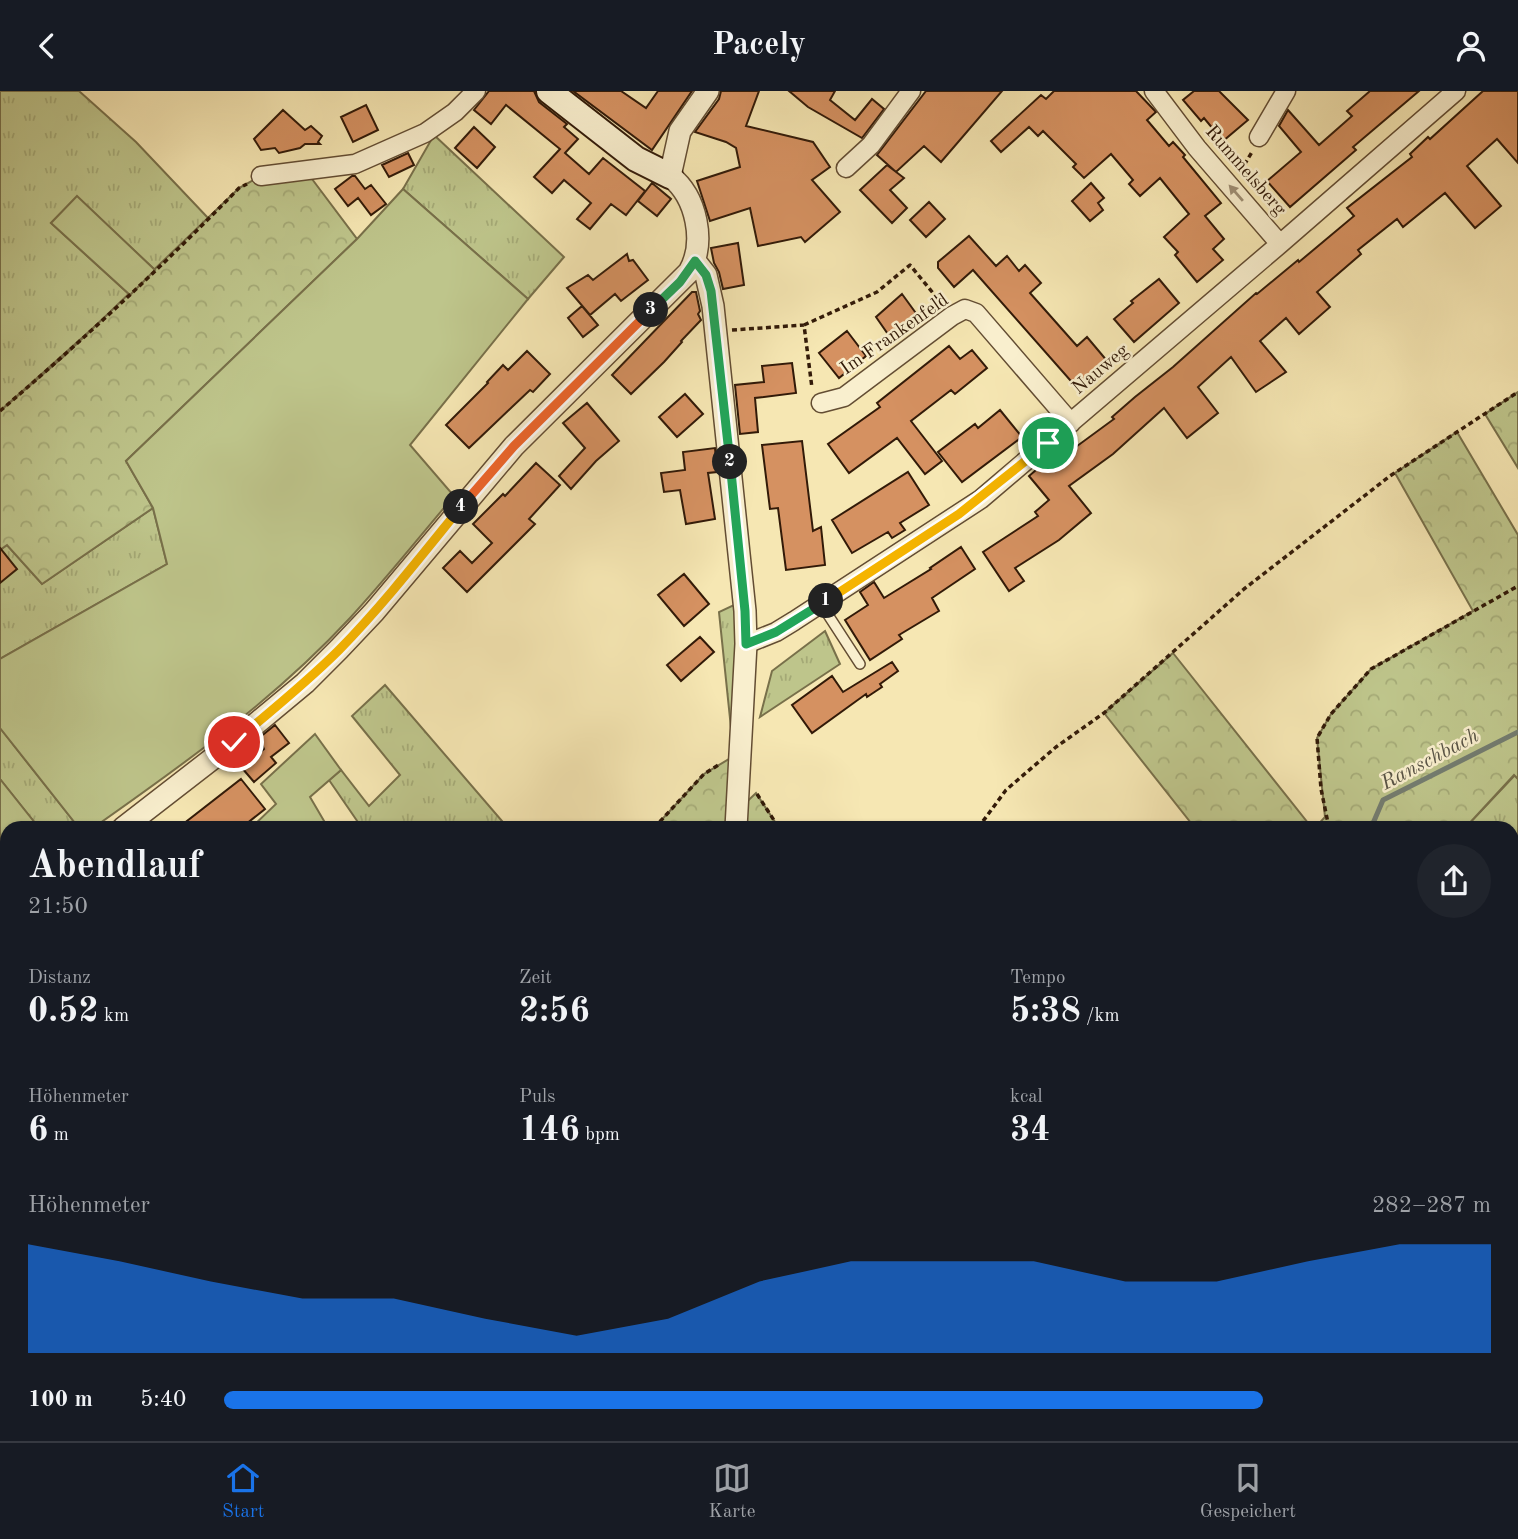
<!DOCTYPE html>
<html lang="de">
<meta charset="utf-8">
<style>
:root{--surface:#171b24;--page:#20242c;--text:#f1f3f6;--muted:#9ea1a6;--line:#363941;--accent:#1a73e8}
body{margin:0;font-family:"Old Standard TT",serif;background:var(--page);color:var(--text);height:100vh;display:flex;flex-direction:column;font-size:26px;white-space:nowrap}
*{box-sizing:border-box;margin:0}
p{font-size:23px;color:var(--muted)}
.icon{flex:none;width:38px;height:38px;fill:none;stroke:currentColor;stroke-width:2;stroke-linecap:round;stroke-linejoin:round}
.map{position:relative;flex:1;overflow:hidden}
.side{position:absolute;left:0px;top:730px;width:1519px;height:621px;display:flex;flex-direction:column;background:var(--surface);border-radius:21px 21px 0 0;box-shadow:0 2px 5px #0004}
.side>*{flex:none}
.pin{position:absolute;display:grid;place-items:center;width:60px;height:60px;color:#fff;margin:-30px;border:4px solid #fff;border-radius:50%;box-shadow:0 2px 7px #0007}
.km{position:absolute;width:35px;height:35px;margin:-18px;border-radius:50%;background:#222;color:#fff;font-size:19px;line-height:35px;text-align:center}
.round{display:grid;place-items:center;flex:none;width:74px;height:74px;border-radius:37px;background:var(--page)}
.overview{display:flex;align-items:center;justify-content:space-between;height:119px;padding:0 28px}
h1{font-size:38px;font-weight:700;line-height:52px}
.stats{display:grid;grid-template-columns:repeat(3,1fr);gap:10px;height:119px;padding:7px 28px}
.stats div{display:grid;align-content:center}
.stats b{font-size:35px;font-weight:700}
.stats small{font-size:19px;font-weight:400}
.stats p{font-size:19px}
.chart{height:196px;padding:14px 28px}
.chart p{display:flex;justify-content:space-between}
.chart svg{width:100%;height:126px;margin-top:7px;fill:var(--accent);opacity:.7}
ul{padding:0 28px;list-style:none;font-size:23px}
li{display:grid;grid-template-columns:112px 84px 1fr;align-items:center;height:52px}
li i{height:18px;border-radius:9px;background:var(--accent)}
header{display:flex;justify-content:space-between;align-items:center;height:91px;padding:0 28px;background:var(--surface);font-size:32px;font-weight:700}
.dock{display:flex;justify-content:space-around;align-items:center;height:98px;border-top:2px solid var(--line);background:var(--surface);font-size:19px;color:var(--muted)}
.dock a{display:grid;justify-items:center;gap:4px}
.dock .selected{color:var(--accent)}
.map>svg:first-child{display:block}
.grass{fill:url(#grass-tufts);stroke:#78704a;stroke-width:2}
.forest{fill:url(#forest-crowns);stroke:#78704a;stroke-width:2}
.garden{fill:#bec58b;stroke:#78704a;stroke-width:2}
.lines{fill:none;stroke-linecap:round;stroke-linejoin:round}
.stream{stroke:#737c70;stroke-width:5}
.building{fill:#d59161;stroke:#321a08;stroke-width:2}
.service-casing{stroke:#634d33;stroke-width:12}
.minor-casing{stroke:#634d33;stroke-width:21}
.tertiary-casing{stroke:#634d33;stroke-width:24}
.secondary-casing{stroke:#321a08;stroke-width:28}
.path{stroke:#321a08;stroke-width:3.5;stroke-dasharray:5 3.5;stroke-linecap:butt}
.service{stroke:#f9efce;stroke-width:9}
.minor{stroke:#f9efce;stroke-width:18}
.tertiary{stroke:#f9efce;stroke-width:21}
.secondary{stroke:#f9efce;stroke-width:24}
.oneway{fill:#9f8f75}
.split-1-casing{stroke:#fff;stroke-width:14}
.split-2-casing{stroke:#fff;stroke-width:14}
.split-3-casing{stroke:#fff;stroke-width:14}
.split-4-casing{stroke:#fff;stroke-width:14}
.split-5-casing{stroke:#fff;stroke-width:14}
.split-1{stroke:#f5b400;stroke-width:9}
.split-2{stroke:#22a559;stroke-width:9}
.split-3{stroke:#22a559;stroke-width:9}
.split-4{stroke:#f0652b;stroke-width:9}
.split-5{stroke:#f5b400;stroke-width:9}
.labels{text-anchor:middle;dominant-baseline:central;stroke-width:5;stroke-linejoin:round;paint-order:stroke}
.street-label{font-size:19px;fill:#321a08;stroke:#f9efce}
.water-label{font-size:21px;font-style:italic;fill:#585345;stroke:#f9efce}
</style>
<header><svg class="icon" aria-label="back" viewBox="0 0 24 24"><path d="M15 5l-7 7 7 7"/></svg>Pacely<svg class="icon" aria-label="person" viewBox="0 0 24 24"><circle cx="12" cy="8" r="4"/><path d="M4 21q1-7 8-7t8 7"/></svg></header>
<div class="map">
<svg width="1518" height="1350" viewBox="0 0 1518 1350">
<defs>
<pattern id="grass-tufts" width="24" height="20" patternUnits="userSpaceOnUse" patternTransform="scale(1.75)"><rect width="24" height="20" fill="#bec58b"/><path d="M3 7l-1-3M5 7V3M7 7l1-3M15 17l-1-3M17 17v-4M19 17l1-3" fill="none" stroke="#a4a976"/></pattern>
<pattern id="forest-crowns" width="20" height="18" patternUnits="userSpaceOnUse" patternTransform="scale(1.75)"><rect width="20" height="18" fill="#bec58b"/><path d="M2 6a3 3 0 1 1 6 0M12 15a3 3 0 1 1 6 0" fill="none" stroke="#a4a976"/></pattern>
</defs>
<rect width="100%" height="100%" fill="#f6e7b3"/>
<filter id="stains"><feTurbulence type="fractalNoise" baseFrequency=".00286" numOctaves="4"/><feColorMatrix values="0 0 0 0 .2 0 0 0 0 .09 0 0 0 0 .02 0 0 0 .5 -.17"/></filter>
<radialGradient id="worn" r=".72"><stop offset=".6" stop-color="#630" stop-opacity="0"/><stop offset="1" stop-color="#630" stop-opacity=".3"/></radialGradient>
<path class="grass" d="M 0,0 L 79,0 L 136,51 L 209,128 L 155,179 L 77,106 L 51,132 L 130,204 L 0,320 Z
M 434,44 L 564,166 L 528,208 L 403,98 Z
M 153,417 L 167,473 L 0,568 L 0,459 L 7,454 L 42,493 Z
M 736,513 L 735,646 L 731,637 L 719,521 Z
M 825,540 L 840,573 L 760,626 L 772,580 Z
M 385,594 L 508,737 L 362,737 L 329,689 L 341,679 L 369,715 L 400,684 L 352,625 Z
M 0,637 L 79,737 L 39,737 L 0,688 Z
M 1515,684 L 1518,688 L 1518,817 L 1512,823 L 1512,737 L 1465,737 Z
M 450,1344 L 595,1344 L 589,1350 L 443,1350 Z
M 708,1344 L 903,1344 L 894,1350 L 711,1350 Z"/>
<path class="forest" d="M 306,80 L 357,148 L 126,370 L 153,417 L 42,493 L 7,454 L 0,459 L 0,320 L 62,267 L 239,97 L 261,85 Z
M 1518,301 L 1518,377 L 1485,323 Z
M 1457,341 L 1518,444 L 1518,688 L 1514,684 L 1465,737 L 1315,737 L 1325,726 L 1317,647 L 1331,623 L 1371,578 L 1473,520 L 1395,382 Z
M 1173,562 L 1312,737 L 1195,737 L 1104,622 Z
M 734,665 L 738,719 L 756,702 L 779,737 L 654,737 L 704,683 Z
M 1518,817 L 1518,902 L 1512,908 L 1512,823 Z
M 595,1344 L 708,1344 L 711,1350 L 589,1350 Z"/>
<path class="garden" d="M 403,98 L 528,208 L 410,354 L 454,405 C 420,445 386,488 350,527 C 274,609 184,673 93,737 L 79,737 L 0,637 L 0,568 L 167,473 L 153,417 L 126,370 L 357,148 Z
M 77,105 L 155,179 L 130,204 L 51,132 Z
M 315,643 L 341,679 L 310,706 L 327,735 L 251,737 L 276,713 L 261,693 Z
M 0,688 L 39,737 L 7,737 L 7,798 L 0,803 Z"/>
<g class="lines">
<path class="stream" d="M 1371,737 L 1383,709 L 1518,641
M 643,1350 L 649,1344"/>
</g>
<path class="building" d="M 489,0 L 534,0 L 539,11 L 567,33 L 564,36 L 578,48 L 565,62 L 589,83 L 603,67 L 645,100 L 626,124 L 611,113 L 590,138 L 577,128 L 591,112 L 564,89 L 552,102 L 534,86 L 560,58 L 506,14 L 491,33 L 474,19 Z
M 573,0 L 621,0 L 646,17 L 658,0 L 692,0 L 652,59 Z
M 721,0 L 759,0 L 746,35 L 813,51 L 830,76 L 812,89 L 840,121 L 805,151 L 801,146 L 758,155 L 750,117 L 710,130 L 697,90 L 740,76 L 736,57 L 726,51 L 695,41 L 719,8 Z
M 789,0 L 835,0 L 830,9 L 855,29 L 872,8 L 884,18 L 862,47 L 808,16 Z
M 926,0 L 1002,0 L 941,71 L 924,55 L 896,81 L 877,64 Z
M 1054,0 L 1136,0 L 1156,21 L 1147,29 L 1169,55 L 1173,51 L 1185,64 L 1183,66 L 1221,112 L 1205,125 L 1224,148 L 1213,158 L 1223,169 L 1197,191 L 1175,164 L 1178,161 L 1164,146 L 1189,123 L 1160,87 L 1140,105 L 1129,93 L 1133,89 L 1111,63 L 1084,87 L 1073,76 L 1076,73 L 1043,40 L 1038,45 L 1029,36 L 1001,61 L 991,50 L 1041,4 L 1046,8 Z
M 1194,0 L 1219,0 L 1248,29 L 1223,50 L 1204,27 L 1201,30 L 1183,9 Z
M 1370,0 L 1419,0 L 1353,56 L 1356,59 L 1290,116 L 1267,90 L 1301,61 L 1279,35 L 1288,19 L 1319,54 L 1352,25 L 1347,20 Z
M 1483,0 L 1518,0 L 1518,72 L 1497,48 L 1467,75 L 1501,115 L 1475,137 L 1445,102 L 1403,136 L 1397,128 L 1358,159 L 1361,163 L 1317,201 L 1330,216 L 1299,243 L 1286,227 L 1260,250 L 1286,281 L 1256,301 L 1231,266 L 1198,296 L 1218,322 L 1187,347 L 1164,317 L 1113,363 L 1069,395 L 1091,422 L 1059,449 L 1015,477 L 1024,490 L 1009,500 L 983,461 L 1038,425 L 1035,421 L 1049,409 L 1029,385 L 1050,367 L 1054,372 L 1114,328 L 1112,326 L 1135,306 L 1173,276 L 1256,202 L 1257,203 L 1298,169 L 1299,171 L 1354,125 L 1347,117 L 1412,66 L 1410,63 L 1428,46 L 1430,48 Z
M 366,14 L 378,39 L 353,51 L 341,26 Z
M 283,19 L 305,39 L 311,35 L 322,45 L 318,51 L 320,53 L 305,53 L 300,57 L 279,62 L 275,57 L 261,59 L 254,48 Z
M 474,36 L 495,56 L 477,77 L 455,57 Z
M 408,62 L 414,74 L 389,86 L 382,74 Z
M 887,74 L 904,87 L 890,99 L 907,117 L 892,132 L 860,99 Z
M 352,85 L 355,85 L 365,98 L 371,94 L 386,113 L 371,124 L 358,107 L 348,115 L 335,98 Z
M 652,92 L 671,108 L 657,125 L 638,110 Z
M 1091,92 L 1104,107 L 1098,112 L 1103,119 L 1090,130 L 1072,110 Z
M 929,111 L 945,128 L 926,146 L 910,129 Z
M 969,145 L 996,175 L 1007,165 L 1019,180 L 1025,174 L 1041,192 L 1030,202 L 1077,255 L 1087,246 L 1108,271 L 1078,298 L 973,179 L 954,196 L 938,177 L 938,171 Z
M 738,152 L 744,194 L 723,198 L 719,181 L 714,172 L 711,157 Z
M 627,163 L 629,170 L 633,169 L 648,189 L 621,210 L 615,203 L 590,224 L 567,197 L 588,184 L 593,189 Z
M 1159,188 L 1179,212 L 1134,251 L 1114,228 L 1133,212 L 1131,210 Z
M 692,201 L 696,201 L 700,220 L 698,223 L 701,229 L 681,250 L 682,251 L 664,271 L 631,303 L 612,284 Z
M 902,203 L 918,225 L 890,246 L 876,226 Z
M 582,215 L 598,234 L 583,246 L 568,227 Z
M 847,240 L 866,265 L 839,287 L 819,262 Z
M 949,255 L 960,268 L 972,259 L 987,277 L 955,303 L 951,299 L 911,330 L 942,370 L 925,383 L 897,347 L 849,382 L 828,353 L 880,316 L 877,312 Z
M 527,260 L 550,283 L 533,301 L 530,299 L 512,316 L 469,357 L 446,334 L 488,292 L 487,291 L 503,274 L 508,279 Z
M 792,272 L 796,302 L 755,307 L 758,341 L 740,343 L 735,294 L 764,291 L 762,275 Z
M 685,303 L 703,323 L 677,346 L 659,326 Z
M 587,312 L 619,350 L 596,370 L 571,398 L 559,385 L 585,357 L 563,332 Z
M 1000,319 L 1022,346 L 962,391 L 938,361 L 975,333 L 978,337 Z
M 802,350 L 813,440 L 821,436 L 825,474 L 786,479 L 778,417 L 770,418 L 762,354 Z
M 715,357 L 717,381 L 708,382 L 715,428 L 686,433 L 680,399 L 664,401 L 661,382 L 685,379 L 683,361 Z
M 536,372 L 560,394 L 529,428 L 535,433 L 467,501 L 443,477 L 460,460 L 472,472 L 492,452 L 473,433 L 503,403 L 505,405 Z
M 908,381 L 929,414 L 900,432 L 905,439 L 892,447 L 888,441 L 852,462 L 832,429 Z
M 961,456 L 975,478 L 932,507 L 939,520 L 899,544 L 902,548 L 870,569 L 845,529 L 868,514 L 860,501 L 874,491 L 884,507 L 931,478 L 930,477 Z
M 0,457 L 17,478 L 0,492 Z
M 684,483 L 709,513 L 684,535 L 658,504 Z
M 700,546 L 714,561 L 681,590 L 667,574 Z
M 892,571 L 898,580 L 880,593 L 882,596 L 867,606 L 866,603 L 812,642 L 792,614 L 832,585 L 843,601 Z
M 275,634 L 289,652 L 271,666 L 276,672 L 254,691 L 242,677 L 264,658 L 259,647 Z
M 241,688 L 265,718 L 241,737 L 178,737 Z"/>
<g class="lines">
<defs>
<path id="service" d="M 821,513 L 860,573"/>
<path id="minor" d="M 1154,0 L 1197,57 L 1280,153
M 1259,46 L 1286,0
M 846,77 L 871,54 L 911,0
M 261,85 L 355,73 L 425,42 L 455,21 L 476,0
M 821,312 L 844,306 L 952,225 L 965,218 L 976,222 L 1071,332
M 746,553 L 776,541 L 794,530 L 981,408 L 1280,153 L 1456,0"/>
<path id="tertiary" d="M 695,170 L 706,184 L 713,215 L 745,520 L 746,553 L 736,737
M 123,737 L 234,651 L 305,592 L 339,558 L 374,521 L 514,355 L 689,181 C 706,152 697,106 670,85 L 680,40 L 708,0
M 0,822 L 7,818
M 984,1344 L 985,1350"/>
<path id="secondary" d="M 549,0 L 636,68 L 670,85"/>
</defs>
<use href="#service" class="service-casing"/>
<use href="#minor" class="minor-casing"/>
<use href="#tertiary" class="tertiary-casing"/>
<use href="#secondary" class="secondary-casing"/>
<path class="path" d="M 1240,81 L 1252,61
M 804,234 L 877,201 L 910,174 L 942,213
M 732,239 L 804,234 L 812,297
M 0,320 C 83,249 163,175 239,97 L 247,93
M 757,703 L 779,737
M 654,737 L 704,683 L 720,673
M 978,737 L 1006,699 L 1056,656 L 1104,622 L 1244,498 L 1390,385 L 1518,301
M 1329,737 L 1321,698 L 1317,647 L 1331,623 L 1371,578 L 1518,495
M 1512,1055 L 1518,1049
M 0,1321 L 7,1315
M 892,1350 L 901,1344
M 941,1350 L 950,1344
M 1093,1350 L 1098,1344"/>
<use href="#service" class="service"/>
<use href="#minor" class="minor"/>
<use href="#tertiary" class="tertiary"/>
<use href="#secondary" class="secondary"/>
</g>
<defs><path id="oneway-solid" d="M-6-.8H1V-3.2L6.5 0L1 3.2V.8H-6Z" transform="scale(1.75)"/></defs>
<use class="oneway" href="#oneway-solid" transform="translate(1236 102) rotate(-131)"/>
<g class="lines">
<defs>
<path id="split-1" d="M 826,510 L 959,423 L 1048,352"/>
<path id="split-2" d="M 730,371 L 745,520 L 746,553 L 776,541 L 826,510"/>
<path id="split-3" d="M 651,219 L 680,191 L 695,170 L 706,184 L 711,200 L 730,371"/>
<path id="split-4" d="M 461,416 L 514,355 L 651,219"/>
<path id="split-5" d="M 234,651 C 270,621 306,592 339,559 C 383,514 422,464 461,416"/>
</defs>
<use href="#split-1" class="split-1-casing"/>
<use href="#split-2" class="split-2-casing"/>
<use href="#split-3" class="split-3-casing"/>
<use href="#split-4" class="split-4-casing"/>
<use href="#split-5" class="split-5-casing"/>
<use href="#split-1" class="split-1"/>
<use href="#split-2" class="split-2"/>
<use href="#split-3" class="split-3"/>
<use href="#split-4" class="split-4"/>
<use href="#split-5" class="split-5"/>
</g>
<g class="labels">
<g class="street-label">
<text transform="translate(1245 80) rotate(49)">Rummelsberg</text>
<text transform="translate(895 244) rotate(-35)">Im Frankenfeld</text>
<text transform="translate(1101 279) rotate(-40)">Nauweg</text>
</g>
<g class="water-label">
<text transform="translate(1430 669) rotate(-28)">Ranschbach</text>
</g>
</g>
<rect width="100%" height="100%" filter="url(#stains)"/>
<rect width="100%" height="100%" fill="url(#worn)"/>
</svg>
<div class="pin" style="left:1048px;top:352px;background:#1e9e55"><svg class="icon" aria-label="arrive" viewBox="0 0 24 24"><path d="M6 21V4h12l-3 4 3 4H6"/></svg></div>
<div class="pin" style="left:234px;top:651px;background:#d93025"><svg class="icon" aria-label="check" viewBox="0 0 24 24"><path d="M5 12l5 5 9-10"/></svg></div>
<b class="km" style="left:826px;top:510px">1</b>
<b class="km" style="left:730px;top:371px">2</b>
<b class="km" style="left:651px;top:219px">3</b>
<b class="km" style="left:461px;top:416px">4</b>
<section class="side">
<div class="overview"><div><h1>Abendlauf</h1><p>21:50</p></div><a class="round"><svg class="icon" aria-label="share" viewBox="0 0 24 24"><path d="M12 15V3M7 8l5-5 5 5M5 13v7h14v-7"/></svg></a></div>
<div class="stats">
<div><p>Distanz</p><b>0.52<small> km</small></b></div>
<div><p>Zeit</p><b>2:56</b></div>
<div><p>Tempo</p><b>5:38<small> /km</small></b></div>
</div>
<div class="stats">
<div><p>Höhenmeter</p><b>6<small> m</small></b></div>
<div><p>Puls</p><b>146<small> bpm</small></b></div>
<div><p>kcal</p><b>34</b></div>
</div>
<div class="chart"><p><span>Höhenmeter</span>282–287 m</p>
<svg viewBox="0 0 160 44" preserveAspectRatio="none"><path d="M0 44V6L10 12L20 19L30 25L40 25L50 32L60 38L70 32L80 19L90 12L100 12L110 12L120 19L130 19L140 12L150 6L160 6V44z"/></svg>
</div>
<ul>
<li><b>100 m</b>5:40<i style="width:82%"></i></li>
</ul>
</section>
</div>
<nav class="dock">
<a class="selected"><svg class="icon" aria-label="home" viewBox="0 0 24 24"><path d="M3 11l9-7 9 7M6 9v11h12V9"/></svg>Start</a>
<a><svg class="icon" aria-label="map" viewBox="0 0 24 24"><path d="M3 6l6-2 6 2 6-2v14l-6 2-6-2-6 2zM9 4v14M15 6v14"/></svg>Karte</a>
<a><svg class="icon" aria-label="saved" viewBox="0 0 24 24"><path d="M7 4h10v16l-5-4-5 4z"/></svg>Gespeichert</a>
</nav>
